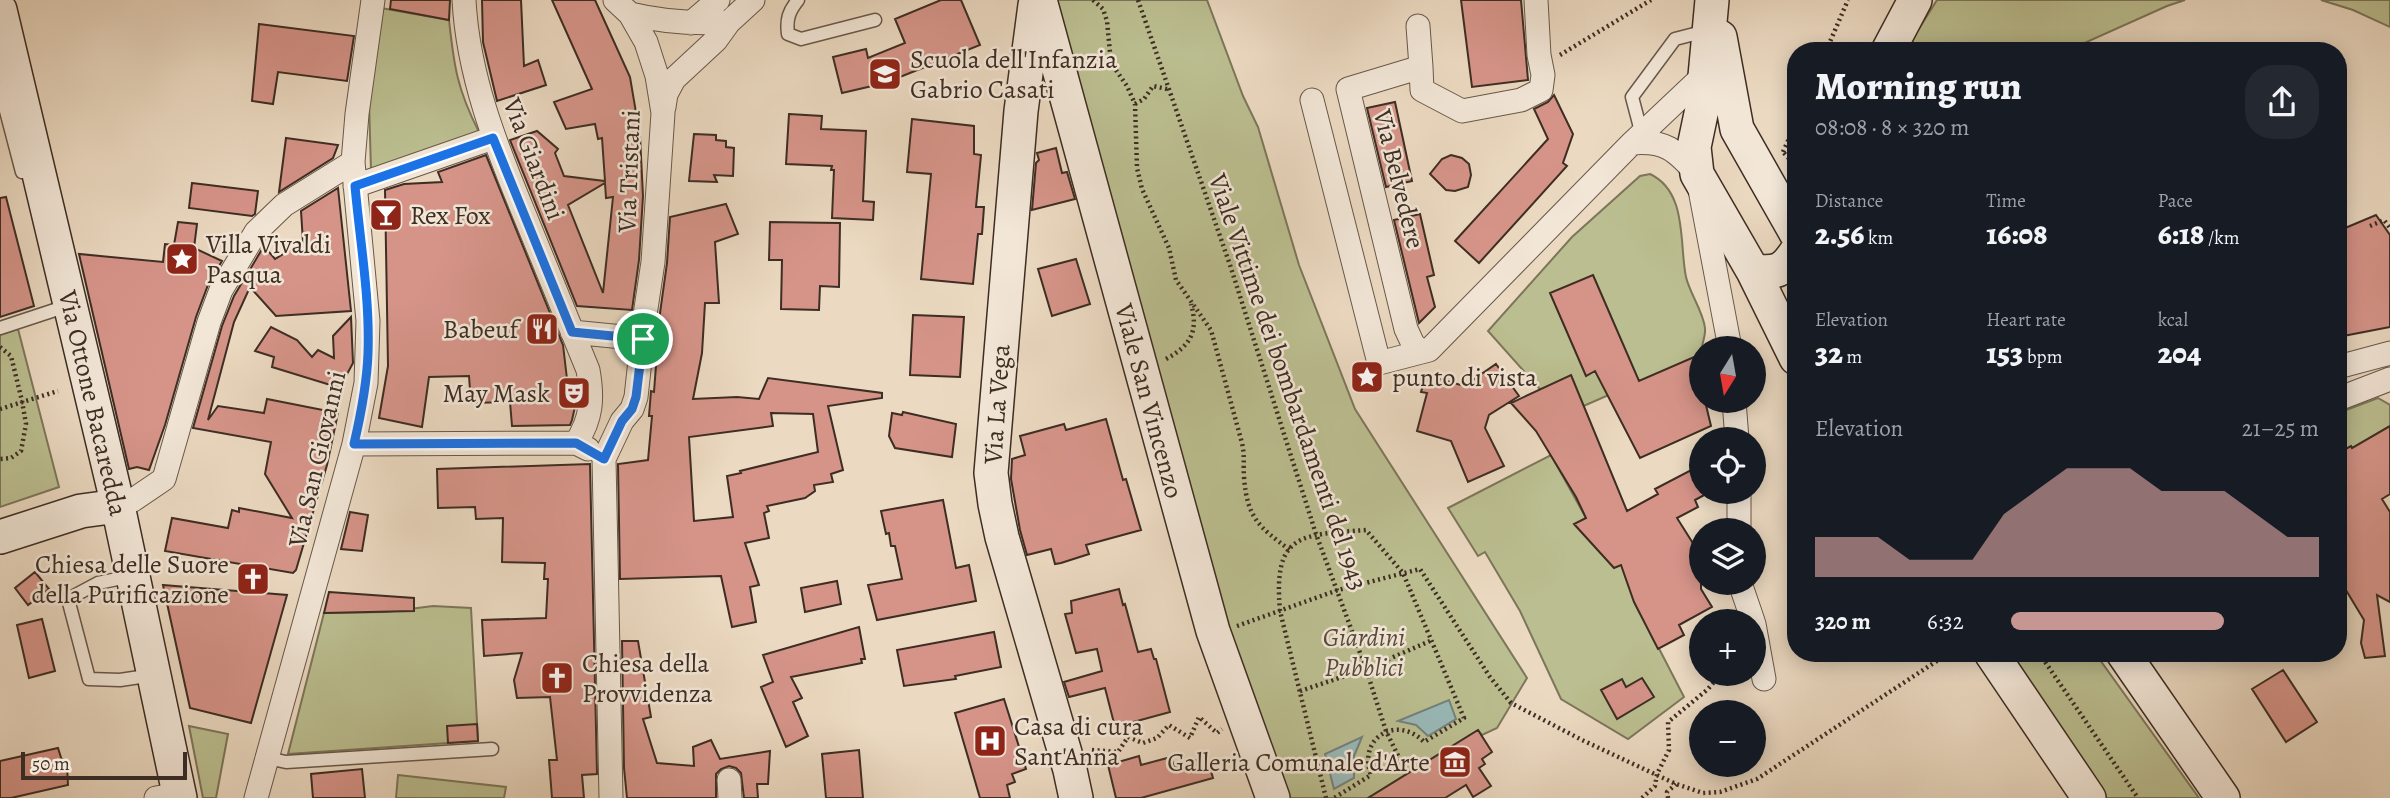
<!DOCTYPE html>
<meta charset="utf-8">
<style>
:root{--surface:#171b24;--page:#242831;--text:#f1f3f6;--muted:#9ea1a6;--accent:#c59692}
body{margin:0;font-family:Alegreya,serif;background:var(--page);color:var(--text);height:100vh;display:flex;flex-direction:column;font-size:26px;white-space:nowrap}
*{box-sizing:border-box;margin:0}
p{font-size:23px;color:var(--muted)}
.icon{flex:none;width:38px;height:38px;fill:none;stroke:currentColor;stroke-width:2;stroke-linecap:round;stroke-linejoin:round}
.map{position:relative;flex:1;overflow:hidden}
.details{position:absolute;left:1787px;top:42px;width:560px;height:620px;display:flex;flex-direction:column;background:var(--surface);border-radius:28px;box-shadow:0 4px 18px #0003}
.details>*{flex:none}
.needle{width:46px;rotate:191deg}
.buttons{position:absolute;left:1689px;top:336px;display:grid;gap:14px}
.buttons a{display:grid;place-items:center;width:77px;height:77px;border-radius:50%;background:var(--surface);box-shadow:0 4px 18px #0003;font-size:35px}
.scale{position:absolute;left:21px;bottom:18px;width:166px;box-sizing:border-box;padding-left:7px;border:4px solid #3d2d23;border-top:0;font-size:19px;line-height:24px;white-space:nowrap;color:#3d2d23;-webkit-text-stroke:5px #f2e6d7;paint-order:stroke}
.pin{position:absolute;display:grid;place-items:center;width:60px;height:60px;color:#fff;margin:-30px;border:4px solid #fff;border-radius:50%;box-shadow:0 2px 7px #0007}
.round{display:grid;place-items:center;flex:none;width:74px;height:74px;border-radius:28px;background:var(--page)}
.summary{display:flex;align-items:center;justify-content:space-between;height:119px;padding:0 28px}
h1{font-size:38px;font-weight:800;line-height:52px}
.stats{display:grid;grid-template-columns:repeat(3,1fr);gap:10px;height:119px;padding:7px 28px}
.stats div{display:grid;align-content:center}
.stats b{font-size:30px;font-weight:800}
.stats small{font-size:19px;font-weight:400}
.stats p{font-size:19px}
.chart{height:196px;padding:14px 28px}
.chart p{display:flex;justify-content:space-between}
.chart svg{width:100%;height:126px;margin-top:7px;fill:var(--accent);opacity:.7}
ul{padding:0 28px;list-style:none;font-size:23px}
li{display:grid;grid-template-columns:112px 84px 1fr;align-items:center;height:52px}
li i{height:18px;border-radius:9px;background:var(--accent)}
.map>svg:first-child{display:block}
.green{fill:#bbbe90;stroke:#7c765a;stroke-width:2}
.water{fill:#99b9b8;stroke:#74817c;stroke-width:2}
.building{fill:#d69489;stroke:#3d2d23;stroke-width:2;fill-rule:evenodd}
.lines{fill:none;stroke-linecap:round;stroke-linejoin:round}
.lane-casing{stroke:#68584a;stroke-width:15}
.street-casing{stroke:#68584a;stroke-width:25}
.secondary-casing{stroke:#3d2d23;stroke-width:36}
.path{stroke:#3d2d23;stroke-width:4.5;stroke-dasharray:2 3.5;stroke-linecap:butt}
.lane{stroke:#f2e6d7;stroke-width:12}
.street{stroke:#f2e6d7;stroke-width:23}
.secondary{stroke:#f2e6d7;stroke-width:33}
.route-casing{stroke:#fff;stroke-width:14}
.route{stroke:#1a73e8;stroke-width:9}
.labels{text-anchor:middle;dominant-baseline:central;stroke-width:5;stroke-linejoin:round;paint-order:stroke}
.poi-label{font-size:26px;fill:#3d2d23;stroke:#f2e6d7;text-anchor:start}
.street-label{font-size:26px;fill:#3d2d23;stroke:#f2e6d7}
.park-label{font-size:26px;font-style:italic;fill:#564a39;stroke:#f2e6d7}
</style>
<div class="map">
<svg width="2390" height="798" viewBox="0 0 2390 798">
<rect width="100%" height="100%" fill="#ebd9c1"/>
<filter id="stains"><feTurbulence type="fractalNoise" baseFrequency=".00286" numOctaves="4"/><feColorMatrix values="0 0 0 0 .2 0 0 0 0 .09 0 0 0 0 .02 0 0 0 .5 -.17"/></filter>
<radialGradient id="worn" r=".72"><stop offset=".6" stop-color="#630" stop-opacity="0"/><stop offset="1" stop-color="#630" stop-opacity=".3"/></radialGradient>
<path class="green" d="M 1052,0 L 1207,0 L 1243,96 L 1258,127 L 1299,265 L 1355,409 L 1527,678 L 1497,728 L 1482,735 L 1478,730 L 1368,798 L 1285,798 L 1224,631 Z
M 1937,0 L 2185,0 L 2167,6 L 2082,44 L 2074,51 L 1905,51 Z
M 2321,0 L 2390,0 L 2390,27 L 2353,10 Z
M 381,8 L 449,20 C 454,66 457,89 479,132 L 371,170 L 369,102 Z
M 1650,174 C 1688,192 1679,244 1686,277 C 1690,294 1703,311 1705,328 C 1706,336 1701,347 1700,355 L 1563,415 L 1488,331 L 1572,237 L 1640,176 Z
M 18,329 L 59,487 L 0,507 L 0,335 Z
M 2378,398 L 2390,405 L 2390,426 L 2352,448 L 2351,446 L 2338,453 L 2338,413 Z
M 1551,455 L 1586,518 L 1575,525 L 1614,567 L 1632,559 L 1635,602 L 1684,697 L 1628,739 L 1561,699 L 1520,611 L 1485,552 L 1478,556 L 1448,508 Z
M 433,606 L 471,608 L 478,741 L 288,754 L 324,613 L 386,612 Z
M 2004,653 L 2095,653 L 2199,798 L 2103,798 Z
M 189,726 L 228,734 L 216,798 L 203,798 Z
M 398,775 L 506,787 L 504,798 L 396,798 Z"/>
<path class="water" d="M 1449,700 L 1456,719 L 1428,736 L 1416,725 L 1398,721 Z
M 1362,737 L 1354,756 L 1354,778 L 1334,789 L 1325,754 Z"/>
<path class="building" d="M 391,0 L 450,0 L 449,20 L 390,9 Z
M 482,0 L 521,0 L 524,66 L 538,60 L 546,85 L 497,101 L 483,42 Z
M 552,0 L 595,0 L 630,77 L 640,136 L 643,196 L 639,260 L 632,310 L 577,306 L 510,140 L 537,131 L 558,149 L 555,153 L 564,176 L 605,181 L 602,138 L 598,139 L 595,124 L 566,129 L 554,102 L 592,89 ZM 605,183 L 606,198 L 613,197 L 603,293 L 568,205 Z
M 941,0 L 961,0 L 980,45 L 885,83 L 842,93 L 833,57 L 866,49 L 868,58 L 905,43 L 895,19 Z
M 1461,0 L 1521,0 L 1528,80 L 1472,87 Z
M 259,24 L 354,36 L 347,81 L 278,72 L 273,104 L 252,101 Z
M 1554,95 L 1573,134 L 1563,163 L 1567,166 L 1479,263 L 1455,241 L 1548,139 L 1534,109 L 1548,102 Z
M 1395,102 L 1412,181 L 1386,187 L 1367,108 Z
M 789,114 L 822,116 L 821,129 L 866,131 L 863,201 L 874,202 L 873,220 L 832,218 L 834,170 L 831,170 L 832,166 L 786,164 Z
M 912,119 L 974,126 L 974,154 L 981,155 L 976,207 L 984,207 L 982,234 L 978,234 L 973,284 L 921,279 L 931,174 L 907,172 Z
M 694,134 L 716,135 L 716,140 L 726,141 L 726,147 L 734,148 L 733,176 L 714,175 L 717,182 L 689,181 Z
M 286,138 L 338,145 L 333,158 L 279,192 Z
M 1056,148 L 1062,173 L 1067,172 L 1075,199 L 1032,210 L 1036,163 L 1039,160 L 1037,153 Z
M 486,155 L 563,345 L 567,379 L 575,380 L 577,398 L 572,420 L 570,425 L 512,426 L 510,402 L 471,403 L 469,376 L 429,377 L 422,427 L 379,418 L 388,366 L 385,190 L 404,184 L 442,182 L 438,172 Z
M 1451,155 L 1462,158 L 1469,164 L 1471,175 L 1468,187 L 1455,191 L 1446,190 L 1430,174 L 1442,159 Z
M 192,183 L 258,191 L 255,214 L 252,216 L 189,208 Z
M 338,188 L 351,311 L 276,316 L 250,287 L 234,322 L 208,420 L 218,406 L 264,413 L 267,399 L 338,413 L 327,465 L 296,570 L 293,573 L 165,551 L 172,518 L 228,528 L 232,510 L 239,512 L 239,508 L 292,518 L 265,474 L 271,442 L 193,428 L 222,326 L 234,296 L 264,246 L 275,259 L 303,242 L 301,211 Z
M 6,197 L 34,306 L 0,317 L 0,198 Z
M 726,204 L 738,234 L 715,242 L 719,303 L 705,303 L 702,353 L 693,399 L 737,397 L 759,399 L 768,378 L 882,393 L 882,398 L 828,406 L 843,470 L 831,474 L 833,482 L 814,485 L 815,491 L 805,498 L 767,506 L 769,511 L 764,513 L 769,538 L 745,543 L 759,585 L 750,587 L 756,622 L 732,627 L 721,576 L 620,579 L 618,464 L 648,460 L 652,416 L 649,416 L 651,391 L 654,392 L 660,313 L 667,263 L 670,217 ZM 771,413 L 813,414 L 818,452 L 740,471 L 741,473 L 727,476 L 733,517 L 694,521 L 689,437 L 773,426 Z
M 1420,214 L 1434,275 L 1427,277 L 1435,307 L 1419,323 L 1394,220 Z
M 2376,215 L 2390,235 L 2390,327 L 2338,337 L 2338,231 Z
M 178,222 L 197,224 L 194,248 L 222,261 L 208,285 L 196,317 L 165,425 L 149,470 L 137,467 L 129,469 L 79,254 L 163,262 L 165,244 L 174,245 Z
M 770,222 L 840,223 L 839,287 L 820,286 L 819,310 L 781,309 L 782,260 L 769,260 Z
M 1076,259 L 1090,304 L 1052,316 L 1038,269 Z
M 1593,275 L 1639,381 L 1701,354 L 1701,401 L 1705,401 L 1711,426 L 1640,458 L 1595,371 L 1586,376 L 1550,293 Z
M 913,315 L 964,317 L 960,377 L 910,375 Z
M 351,317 L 353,363 L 346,376 L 343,389 L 339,388 L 337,392 L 337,387 L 272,367 L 274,357 L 255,351 L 271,327 L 297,340 L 312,357 L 318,350 L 334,358 L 333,336 Z
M 1496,364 L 1519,396 L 1489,415 L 1485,428 L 1504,466 L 1468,482 L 1451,441 L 1417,431 L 1427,393 L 1421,392 L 1426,375 L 1464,386 Z
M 1571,375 L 1627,511 L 1658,494 L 1655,489 L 1695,468 L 1701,479 L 1701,492 L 1708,493 L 1695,500 L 1698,507 L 1677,518 L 1701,556 L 1701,589 L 1712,607 L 1679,625 L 1684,635 L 1658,649 L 1634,602 L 1621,565 L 1614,568 L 1574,524 L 1586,518 L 1576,497 L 1536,431 L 1511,403 Z
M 903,412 L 956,424 L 952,457 L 895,448 L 889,436 L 892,413 L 902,415 Z
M 1106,419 L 1123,480 L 1126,479 L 1141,530 L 1086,545 L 1089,554 L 1061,563 L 1055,564 L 1051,549 L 1027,555 L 1020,530 L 1011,479 L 1012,459 L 1025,455 L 1020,436 L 1064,424 L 1066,430 Z
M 2390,426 L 2390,494 L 2382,499 L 2390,512 L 2390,602 L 2377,595 L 2385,656 L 2365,658 L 2361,643 L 2364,620 L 2338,577 L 2338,453 L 2351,446 L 2352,448 Z
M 590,464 L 597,774 L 582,775 L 584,798 L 552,798 L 549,760 L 557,760 L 550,697 L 517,698 L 514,680 L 522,653 L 484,656 L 482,620 L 546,618 L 548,579 L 544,579 L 545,563 L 502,562 L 503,518 L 476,519 L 475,507 L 438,508 L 437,469 Z
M 943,500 L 956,568 L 969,565 L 976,601 L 877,620 L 868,585 L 902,579 L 895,546 L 891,546 L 889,533 L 886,534 L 881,511 Z
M 350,512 L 368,515 L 362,551 L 341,549 Z
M 35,572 L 49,589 L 28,605 L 15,588 Z
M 837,581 L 841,604 L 805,612 L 801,588 Z
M 163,585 L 287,595 L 251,723 L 190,708 Z
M 1119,589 L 1123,605 L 1125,604 L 1138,652 L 1151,649 L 1154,659 L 1156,659 L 1170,712 L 1115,727 L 1105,688 L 1069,697 L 1064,682 L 1102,671 L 1097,649 L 1076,653 L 1065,614 L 1072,613 L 1071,601 Z
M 329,592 L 414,598 L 414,611 L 324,613 Z
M 42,619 L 55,671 L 29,678 L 17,625 Z
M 859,627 L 865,659 L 861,659 L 862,663 L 791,677 L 802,698 L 793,702 L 808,736 L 786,747 L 761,687 L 773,682 L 763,655 Z
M 994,632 L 1001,667 L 955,676 L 956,679 L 904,686 L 897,650 Z
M 622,641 L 638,641 L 651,717 L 643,719 L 657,763 L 694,766 L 693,747 L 711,740 L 720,759 L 770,751 L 768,784 L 757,784 L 758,798 L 744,798 L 741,773 L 736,768 L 729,766 L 721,769 L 716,774 L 716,798 L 627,798 L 624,768 Z
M 2283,670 L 2317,722 L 2286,742 L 2252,689 Z
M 1642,678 L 1654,697 L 1617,719 L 1601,690 L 1622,679 L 1626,687 Z
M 1004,699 L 1026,769 L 1012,774 L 1015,782 L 1007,785 L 1010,798 L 980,798 L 955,713 Z
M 477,724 L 478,741 L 448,743 L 447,726 Z
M 1478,730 L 1492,752 L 1482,759 L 1485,764 L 1479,768 L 1491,786 L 1473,797 L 1466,785 L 1445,798 L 1368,798 Z
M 58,748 L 64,767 L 67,766 L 68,785 L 11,798 L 0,798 L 0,761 Z
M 859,750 L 863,798 L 826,798 L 822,754 Z
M 1139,756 L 1141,765 L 1171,757 L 1174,767 L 1207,757 L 1213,778 L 1141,798 L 1116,798 L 1108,765 Z
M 362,769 L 365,798 L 313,798 L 311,774 Z"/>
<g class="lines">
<defs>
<path id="lane" d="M 798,0 C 789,11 786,19 788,34 L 801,39 L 875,20
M 0,88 L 22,172
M 1642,135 L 1632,97 L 1675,39 L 1706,31
M 0,328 L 70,305
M 132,576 L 98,583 L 68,599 L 89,679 L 120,680 L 153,675
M 267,758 L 286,762 L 492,749"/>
<path id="street" d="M 464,0 C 468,76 496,146 525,216 C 546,267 567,318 588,370 C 593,398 592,418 576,443
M 630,14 C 663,22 695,24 729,22
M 691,23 L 718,0
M 1418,26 L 1421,67 L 1348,89 L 1406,329 L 1413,344 L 1421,352
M 1421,67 L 1422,90 L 1462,111 L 1521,100 L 1541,90 L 1543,75 L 1539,55 L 1536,0
M 1312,100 L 1379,363 L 1429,350 L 1632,143 L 1705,74
M 664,107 L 666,94 L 674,79 L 716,40 L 729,22 L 753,0
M 1632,143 C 1665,140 1676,150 1697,174 L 1730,348
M 355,186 L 493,138
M 572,332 L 643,339
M 2338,367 L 2390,353
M 2338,399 L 2390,379
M 1734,401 L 1737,439
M 354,444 L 576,443 L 588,449
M 118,506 L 133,500 L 164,479 L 209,322 L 221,290 L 256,232 L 284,205 L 353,162
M 1739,530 L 1739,492
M 1740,583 L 1753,621
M 1754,624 L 1764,679
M 729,780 L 730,798
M 156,798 L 179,794
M 256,798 L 354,444 L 366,383 L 368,321 L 353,162 L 357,114 L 373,0
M 611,798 L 604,459 L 622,421 L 632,409 L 636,397 L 645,315 L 653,262 L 663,113 L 657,76 L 646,42 L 630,14 L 615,0"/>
<path id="secondary" d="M 1040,0 L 1213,631 L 1273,798
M 1712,0 L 1702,109 L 1694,147 L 1697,174 L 1753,271 L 1796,358
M 1035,5 L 1021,111 L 991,473 L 995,504 L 1002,537 L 1070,770 L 1076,798
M 0,10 L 118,506 L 180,798
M 1720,37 L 1737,129 L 1796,233
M 1888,51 L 1915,0
M 1753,271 C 1776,273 1783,272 1796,252
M 0,537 L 81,511 L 118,506
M 1991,653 L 2089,798
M 2123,653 L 2223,798"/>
</defs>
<use href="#lane" class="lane-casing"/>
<use href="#street" class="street-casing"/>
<use href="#secondary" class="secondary-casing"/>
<path class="path" d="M 1093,0 L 1103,9 L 1107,21 L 1111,63 L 1127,86 L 1135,104 L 1137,168 L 1142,189 L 1169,248 L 1176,280 L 1211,330 L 1242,443 C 1245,457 1243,464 1244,477 C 1247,518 1259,527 1290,550
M 1138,0 L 1230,265 L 1316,534 L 1366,669 L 1386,731 L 1407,774
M 1826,51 L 1848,0
M 1560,55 L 1651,0
M 1135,104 L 1144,99 L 1153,86 L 1167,89
M 1783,152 L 1796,123
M 1784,153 L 1793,163
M 2370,226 L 2384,220 L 2390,228
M 0,347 L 11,356 L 22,401 L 26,424 L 21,451 L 11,458 L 0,459
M 1166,359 C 1190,346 1199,332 1191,304
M 0,409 L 58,391
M 1713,621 L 1728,614
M 1237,626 L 1338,590 L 1420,569 L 1490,677 L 1511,703 L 1582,740 L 1676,784 L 1703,793 L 1720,792 L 1757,779 L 1949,653
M 2039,653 L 2138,798
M 1300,691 L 1366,669 L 1430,641
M 1092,750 L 1118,752 L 1128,737 L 1143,743 L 1157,738 L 1169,725 L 1190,738 L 1199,717 L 1217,733 L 1222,729
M 1326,798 L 1280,611 C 1273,533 1300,535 1366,530 L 1403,573 L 1464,718 L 1424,742 C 1397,714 1357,738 1371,775 L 1334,798
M 1642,798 L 1655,786 L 1657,774 L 1669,750 L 1668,722 L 1708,689 L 1714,682 L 1716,674
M 1668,798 L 1667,792 L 1676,784"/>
<use href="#lane" class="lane"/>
<use href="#street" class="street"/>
<use href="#secondary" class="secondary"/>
</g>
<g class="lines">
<defs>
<path id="route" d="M 493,138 L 572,332 L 643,339 L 636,397 L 632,409 L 622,421 L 604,459 L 576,443 L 354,444 C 361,414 367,384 368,353 C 370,298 360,241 355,186 Z"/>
</defs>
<use href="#route" class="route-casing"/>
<use href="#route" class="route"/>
</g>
<defs>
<symbol id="school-square" viewBox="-11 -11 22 22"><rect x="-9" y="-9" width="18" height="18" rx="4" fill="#8f2418" stroke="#f2e6d7"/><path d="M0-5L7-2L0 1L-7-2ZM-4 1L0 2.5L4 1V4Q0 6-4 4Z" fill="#fff"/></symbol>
<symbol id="bar-square" viewBox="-11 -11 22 22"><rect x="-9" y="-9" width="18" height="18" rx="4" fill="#8f2418" stroke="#f2e6d7"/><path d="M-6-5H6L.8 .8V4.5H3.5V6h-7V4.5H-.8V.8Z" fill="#fff"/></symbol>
<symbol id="sight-square" viewBox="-11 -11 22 22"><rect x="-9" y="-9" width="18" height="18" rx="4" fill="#8f2418" stroke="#f2e6d7"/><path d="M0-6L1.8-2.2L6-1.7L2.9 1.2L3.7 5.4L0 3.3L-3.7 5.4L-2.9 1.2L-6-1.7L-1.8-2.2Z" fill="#fff"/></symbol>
<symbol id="restaurant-square" viewBox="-11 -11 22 22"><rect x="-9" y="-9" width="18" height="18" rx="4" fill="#8f2418" stroke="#f2e6d7"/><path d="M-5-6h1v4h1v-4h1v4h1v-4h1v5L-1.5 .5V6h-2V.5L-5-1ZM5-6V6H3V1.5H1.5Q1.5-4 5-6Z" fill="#fff"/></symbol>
<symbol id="theatre-square" viewBox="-11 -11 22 22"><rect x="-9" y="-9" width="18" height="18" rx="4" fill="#8f2418" stroke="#f2e6d7"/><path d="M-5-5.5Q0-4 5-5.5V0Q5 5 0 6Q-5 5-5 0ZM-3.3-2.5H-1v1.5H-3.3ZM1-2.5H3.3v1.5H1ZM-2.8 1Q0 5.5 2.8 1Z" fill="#fff"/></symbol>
<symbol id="church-square" viewBox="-11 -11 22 22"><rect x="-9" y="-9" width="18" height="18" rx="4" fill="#8f2418" stroke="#f2e6d7"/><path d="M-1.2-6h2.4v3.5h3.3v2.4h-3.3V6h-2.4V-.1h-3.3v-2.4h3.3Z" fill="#fff"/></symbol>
<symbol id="hospital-square" viewBox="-11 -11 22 22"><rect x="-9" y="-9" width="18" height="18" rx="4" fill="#8f2418" stroke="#f2e6d7"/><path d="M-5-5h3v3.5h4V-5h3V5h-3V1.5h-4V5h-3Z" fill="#fff"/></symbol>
<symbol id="museum-square" viewBox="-11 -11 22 22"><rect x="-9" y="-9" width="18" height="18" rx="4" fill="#8f2418" stroke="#f2e6d7"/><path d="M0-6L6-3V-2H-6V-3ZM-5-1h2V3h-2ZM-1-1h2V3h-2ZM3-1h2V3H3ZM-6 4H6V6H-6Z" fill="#fff"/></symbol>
</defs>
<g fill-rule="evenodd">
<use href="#school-square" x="866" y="55" width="38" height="38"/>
<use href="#bar-square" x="367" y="196" width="38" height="38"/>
<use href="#sight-square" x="163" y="240" width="38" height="38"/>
<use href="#restaurant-square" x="523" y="310" width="38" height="38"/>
<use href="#sight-square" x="1348" y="358" width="38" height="38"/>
<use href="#theatre-square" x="555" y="374" width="38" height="38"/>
<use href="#church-square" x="234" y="560" width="38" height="38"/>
<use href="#church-square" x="538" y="659" width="38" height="38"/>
<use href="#hospital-square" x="971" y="722" width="38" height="38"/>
<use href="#museum-square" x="1436" y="743" width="38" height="38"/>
</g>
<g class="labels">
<g class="poi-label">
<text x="910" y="59">Scuola dell'Infanzia<tspan x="910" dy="30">Gabrio Casati</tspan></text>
<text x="410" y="215">Rex Fox</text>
<text x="206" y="244">Villa Vivaldi<tspan x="206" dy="30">Pasqua</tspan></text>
<text x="518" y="329" text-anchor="end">Babeuf</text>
<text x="1392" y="377">punto di vista</text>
<text x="550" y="393" text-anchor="end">May Mask</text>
<text x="229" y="564" text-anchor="end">Chiesa delle Suore<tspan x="229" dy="30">della Purificazione</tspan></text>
<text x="582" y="663">Chiesa della<tspan x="582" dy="30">Provvidenza</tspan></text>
<text x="1014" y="726">Casa di cura<tspan x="1014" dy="30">Sant'Anna</tspan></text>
<text x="1430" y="762" text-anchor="end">Galleria Comunale d'Arte</text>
</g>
<g class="street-label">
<text transform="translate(534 159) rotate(69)">Via Giardini</text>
<text transform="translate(629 171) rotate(-88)">Via Tristani</text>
<text transform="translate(1399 179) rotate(76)">Via Belvedere</text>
<text transform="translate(1288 382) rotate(71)">Viale Vittime dei bombardamenti del 1943</text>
<text transform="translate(1149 401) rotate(75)">Viale San Vincenzo</text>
<text transform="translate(93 403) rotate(77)">Via Ottone Bacaredda</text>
<text transform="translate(997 404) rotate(-86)">Via La Vega</text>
<text transform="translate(317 459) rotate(-77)">Via San Giovanni</text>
</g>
<g class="park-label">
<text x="1364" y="637">Giardini<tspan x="1364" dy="30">Pubblici</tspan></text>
</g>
</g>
<rect width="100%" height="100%" filter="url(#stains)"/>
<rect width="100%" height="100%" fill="url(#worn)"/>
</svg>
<div class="buttons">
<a><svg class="needle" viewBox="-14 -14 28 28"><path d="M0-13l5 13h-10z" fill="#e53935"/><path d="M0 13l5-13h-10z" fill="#9ea1a6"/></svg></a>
<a><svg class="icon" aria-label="locate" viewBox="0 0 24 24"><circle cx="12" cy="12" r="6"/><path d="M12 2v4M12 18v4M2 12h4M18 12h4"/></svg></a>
<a><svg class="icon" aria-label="layers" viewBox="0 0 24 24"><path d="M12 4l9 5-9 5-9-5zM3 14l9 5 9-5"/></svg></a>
<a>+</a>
<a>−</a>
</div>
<div class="scale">50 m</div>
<div class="pin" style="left:643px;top:339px;background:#1e9e55"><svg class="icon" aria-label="arrive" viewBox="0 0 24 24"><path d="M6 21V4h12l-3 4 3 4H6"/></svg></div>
<section class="details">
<div class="summary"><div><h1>Morning run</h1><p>08:08 · 8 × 320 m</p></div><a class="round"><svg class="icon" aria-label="share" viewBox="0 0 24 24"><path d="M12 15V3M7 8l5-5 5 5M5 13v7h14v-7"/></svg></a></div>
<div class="stats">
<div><p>Distance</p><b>2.56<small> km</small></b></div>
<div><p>Time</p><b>16:08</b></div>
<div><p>Pace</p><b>6:18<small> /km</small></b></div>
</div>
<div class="stats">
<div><p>Elevation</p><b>32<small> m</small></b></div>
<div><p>Heart rate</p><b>153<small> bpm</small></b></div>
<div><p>kcal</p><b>204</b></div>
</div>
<div class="chart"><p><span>Elevation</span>21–25 m</p>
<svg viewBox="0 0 160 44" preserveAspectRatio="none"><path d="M0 44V30L10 30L20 30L30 38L40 38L50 38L60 22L70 14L80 6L90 6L100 6L110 14L120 14L130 14L140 22L150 30L160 30V44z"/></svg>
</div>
<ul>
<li><b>320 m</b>6:32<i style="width:69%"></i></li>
</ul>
</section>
</div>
